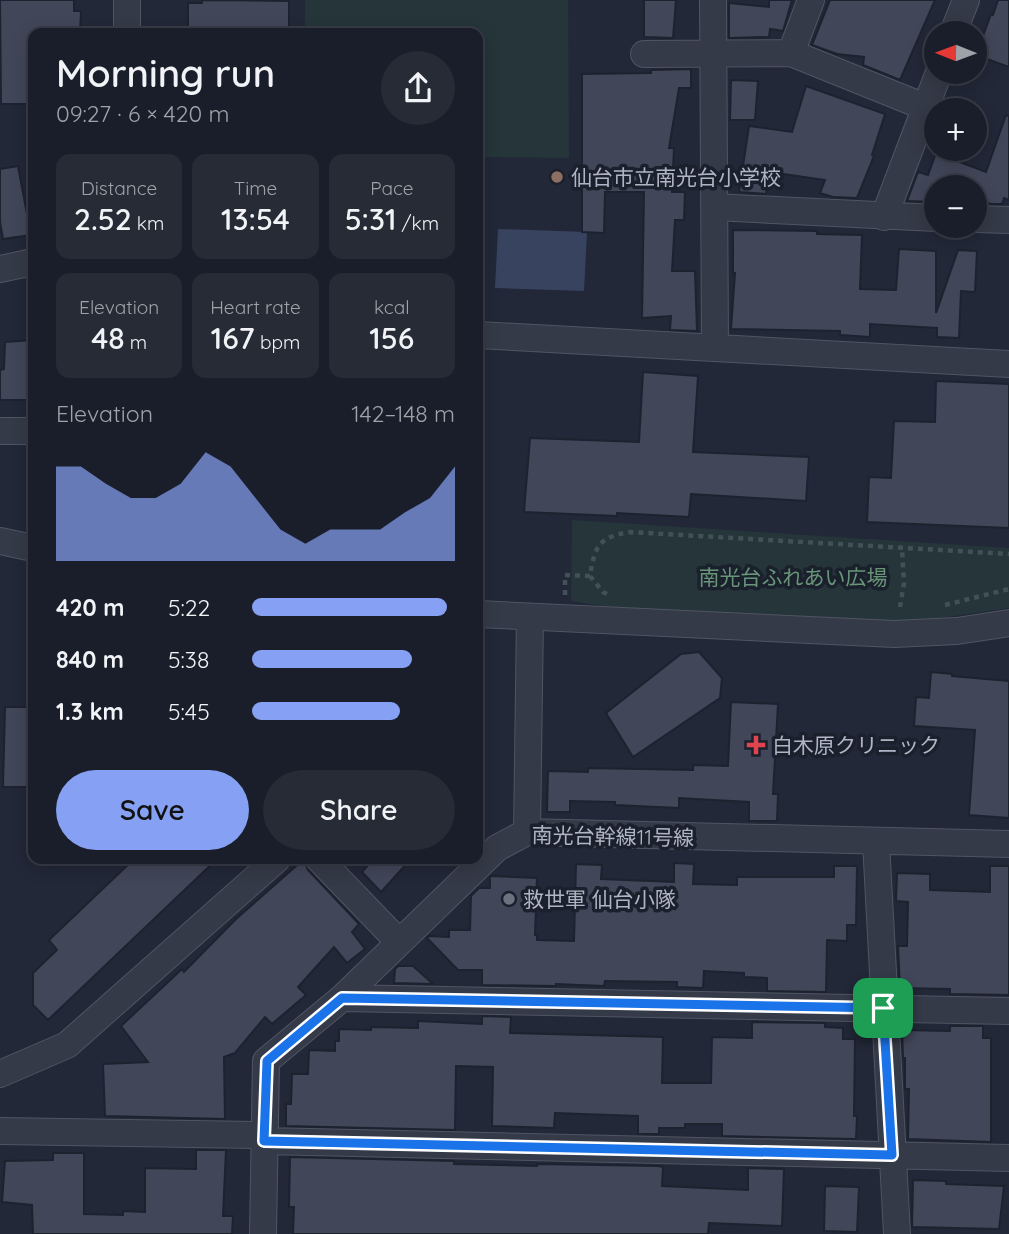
<!DOCTYPE html>
<meta charset="utf-8">
<style>
:root{--surface:#1a1e2a;--page:#272b36;--text:#f1f3f6;--muted:#9fa2a8;--line:#383c47;--accent:#86a1f3}
body{margin:0;font-family:Quicksand,"Noto Sans JP",sans-serif;background:var(--page);color:var(--text);height:100vh;display:flex;flex-direction:column;font-size:26px;white-space:nowrap}
*{box-sizing:border-box;margin:0}
p{font-size:23px;color:var(--muted)}
.icon{flex:none;width:38px;height:38px;fill:none;stroke:currentColor;stroke-width:2;stroke-linecap:round;stroke-linejoin:round}
.map{position:relative;flex:1;overflow:hidden}
.sheet{position:absolute;left:28px;top:28px;width:455px;height:836px;display:flex;flex-direction:column;background:var(--surface);border-radius:14px;box-shadow:0 4px 18px #0003,0 0 0 2px var(--line)}
.sheet>*{flex:none}
.needle{width:46px;rotate:271deg}
.buttons{position:absolute;left:924px;top:21px;display:grid;gap:14px}
.buttons a{display:grid;place-items:center;width:63px;height:63px;border-radius:50%;background:var(--surface);box-shadow:0 4px 18px #0003,0 0 0 2px var(--line);font-size:35px}
.pin{position:absolute;display:grid;place-items:center;width:60px;height:60px;color:#fff;margin:-30px;border-radius:14px;box-shadow:0 4px 10px #0006}
.round{display:grid;place-items:center;flex:none;width:74px;height:74px;border-radius:37px;background:var(--page)}
.headline{display:flex;align-items:center;justify-content:space-between;height:119px;padding:0 28px}
h1{font-size:38px;font-weight:600;line-height:52px}
.metrics{display:grid;grid-template-columns:repeat(3,1fr);gap:10px;height:119px;padding:7px 28px}
.metrics div{display:grid;align-content:center;border-radius:14px;background:var(--page);text-align:center}
.metrics b{font-size:30px;font-weight:600}
.metrics small{font-size:19px;font-weight:400}
.metrics p{font-size:19px}
.chart{height:196px;padding:14px 28px}
.chart p{display:flex;justify-content:space-between}
.chart svg{width:100%;height:126px;margin-top:7px;fill:var(--accent);opacity:.7}
.action{display:flex;gap:14px;margin-top:auto;padding:14px 28px}
.action a{flex:1;height:80px;border-radius:42px;background:var(--accent);color:#111;font-size:28px;font-weight:600;line-height:80px;text-align:center}
.action a+a{background:var(--page);color:var(--text)}
ul{padding:0 28px;list-style:none;font-size:23px}
li{display:grid;grid-template-columns:112px 84px 1fr;align-items:center;height:52px}
li i{height:18px;border-radius:9px;background:var(--accent)}
.map>svg:first-child{display:block}
.green{fill:#25353a}
.water{fill:#384360}
.building{fill:#414759;stroke:#1d222f;stroke-width:2}
.lines{fill:none;stroke-linecap:round;stroke-linejoin:round}
.minor-casing{stroke:#505563;stroke-width:28}
.path{stroke:#415156;stroke-width:4.5;stroke-dasharray:5 5;stroke-linecap:butt}
.minor{stroke:#353a48;stroke-width:26}
.route-casing{stroke:#fff;stroke-width:14}
.route{stroke:#1a73e8;stroke-width:9}
.education-dot{fill:#8d6e63;stroke:#1b202d;stroke-width:2.5}
.health-dot{fill:#e0444e;stroke:#1b202d;stroke-width:2.5}
.worship-dot{fill:#6b7280;stroke:#1b202d;stroke-width:2.5}
.labels{text-anchor:middle;dominant-baseline:central;stroke-width:7;stroke-linejoin:round;paint-order:stroke}
.poi-label{font-size:21px;fill:#b0b5c5;stroke:#1b202d;text-anchor:start}
.park-label{font-size:21px;fill:#689478;stroke:#1b202d}
.street-label{font-size:21px;fill:#b0b5c5;stroke:#1b202d}
</style>
<div class="map">
<svg width="1009" height="1234" viewBox="0 0 1009 1234">
<rect width="100%" height="100%" fill="#222838"/>
<path class="green" d="M 305,0 L 568,0 L 569,158 L 478,157 L 478,33 L 305,33 Z
M 572,520 L 1009,548 L 1009,608 L 914,622 L 793,620 L 603,606 L 571,601 Z"/>
<path class="water" d="M 498,229 L 587,232 L 584,291 L 495,288 Z"/>
<path class="building" d="M 0,0 L 74,0 L 74,11 L 81,11 L 80,33 L 33,33 L 33,72 L 28,72 L 28,104 L 1,104 Z
M 202,0 L 289,1 L 289,33 L 188,33 L 188,3 L 202,3 Z
M 644,0 L 676,0 L 673,38 L 644,37 Z
M 769,0 L 792,0 L 783,31 L 770,29 L 769,37 L 729,38 L 729,3 L 769,7 Z
M 830,0 L 935,0 L 900,80 L 863,65 L 864,57 L 837,54 L 812,45 Z
M 998,0 L 1009,0 L 1009,67 L 976,55 L 991,14 L 993,15 Z
M 691,69 L 691,88 L 679,88 L 669,148 L 674,148 L 672,192 L 685,192 L 684,220 L 675,220 L 672,271 L 695,271 L 697,331 L 670,330 L 671,316 L 642,318 L 644,192 L 605,192 L 604,233 L 582,232 L 582,74 L 651,73 L 651,70 Z
M 731,80 L 758,81 L 755,120 L 730,120 Z
M 806,86 L 885,114 L 872,155 L 874,156 L 857,198 L 833,197 L 820,193 L 825,180 L 769,172 L 766,194 L 739,192 L 749,126 L 792,132 Z
M 1006,115 L 1009,116 L 1009,200 L 1004,198 L 1002,204 L 991,204 L 977,199 L 981,187 L 944,187 L 936,185 L 936,202 L 907,201 L 918,172 L 928,175 L 936,153 L 986,172 Z
M 18,166 L 31,235 L 3,239 L 0,222 L 0,169 Z
M 733,230 L 817,231 L 817,234 L 862,235 L 860,289 L 896,290 L 899,249 L 936,251 L 936,313 L 958,250 L 977,251 L 975,292 L 961,291 L 959,338 L 937,337 L 937,328 L 870,324 L 870,337 L 840,335 L 840,331 L 731,329 L 735,273 L 733,273 Z
M 33,340 L 33,400 L 0,400 L 0,370 L 4,369 L 5,342 Z
M 643,372 L 698,376 L 693,452 L 809,457 L 806,501 L 691,494 L 689,517 L 617,513 L 617,516 L 524,512 L 530,438 L 639,442 Z
M 936,381 L 1009,384 L 1009,528 L 867,522 L 869,477 L 891,478 L 894,421 L 935,422 Z
M 699,652 L 722,678 L 720,698 L 633,757 L 606,713 L 681,654 Z
M 931,672 L 952,674 L 952,676 L 1009,681 L 1009,818 L 969,815 L 975,730 L 914,726 L 916,697 L 929,698 Z
M 731,702 L 778,704 L 773,794 L 778,794 L 777,821 L 749,821 L 749,802 L 679,798 L 679,808 L 615,805 L 615,802 L 570,801 L 570,812 L 547,812 L 548,771 L 588,772 L 588,768 L 693,770 L 693,765 L 728,766 Z
M 5,707 L 33,707 L 33,787 L 3,787 Z
M 134,859 L 217,859 L 48,1020 L 33,1005 L 33,973 L 57,950 L 49,940 Z
M 304,859 L 308,870 L 359,924 L 352,932 L 365,949 L 347,963 L 334,947 L 298,987 L 306,995 L 272,1024 L 265,1017 L 235,1053 L 224,1057 L 225,1119 L 105,1116 L 103,1064 L 148,1062 L 121,1026 L 182,969 L 184,972 L 236,919 Z
M 373,859 L 411,859 L 381,892 L 362,872 Z
M 674,863 L 694,864 L 693,884 L 737,885 L 737,877 L 834,877 L 834,866 L 857,866 L 856,925 L 847,925 L 847,941 L 827,940 L 826,992 L 767,991 L 767,978 L 744,977 L 744,973 L 704,971 L 703,988 L 677,987 L 677,982 L 605,981 L 604,986 L 556,984 L 556,986 L 482,985 L 482,970 L 458,970 L 427,938 L 429,936 L 449,937 L 449,930 L 470,930 L 471,896 L 479,888 L 490,888 L 490,876 L 537,878 L 535,935 L 537,935 L 537,940 L 574,941 L 576,864 L 602,865 L 601,879 L 674,882 Z
M 990,866 L 1009,866 L 1009,995 L 950,994 L 950,989 L 900,988 L 898,946 L 907,946 L 908,902 L 896,901 L 897,873 L 930,874 L 930,890 L 990,892 Z
M 398,966 L 413,966 L 433,984 L 394,983 L 395,969 Z
M 482,1016 L 511,1017 L 510,1033 L 663,1037 L 662,1083 L 711,1083 L 712,1037 L 752,1038 L 752,1022 L 825,1023 L 825,1027 L 843,1028 L 843,1039 L 855,1039 L 854,1116 L 857,1116 L 856,1139 L 722,1136 L 722,1124 L 685,1124 L 685,1128 L 659,1128 L 659,1134 L 638,1134 L 638,1116 L 555,1113 L 554,1128 L 492,1126 L 493,1067 L 456,1066 L 455,1130 L 286,1126 L 286,1104 L 291,1104 L 292,1074 L 308,1074 L 309,1050 L 335,1051 L 335,1041 L 339,1041 L 339,1029 L 371,1030 L 371,1027 L 418,1028 L 418,1021 L 482,1024 Z
M 950,1026 L 983,1026 L 983,1038 L 991,1038 L 991,1142 L 908,1139 L 909,1089 L 905,1089 L 905,1058 L 903,1058 L 902,1030 L 950,1031 Z
M 196,1150 L 226,1150 L 223,1216 L 233,1216 L 232,1234 L 33,1234 L 32,1205 L 2,1202 L 5,1161 L 53,1160 L 53,1153 L 84,1153 L 84,1214 L 123,1215 L 123,1211 L 145,1212 L 145,1168 L 196,1169 Z
M 290,1157 L 454,1161 L 454,1164 L 537,1166 L 537,1164 L 658,1166 L 663,1167 L 662,1186 L 748,1190 L 748,1168 L 784,1169 L 782,1226 L 709,1223 L 708,1234 L 293,1234 L 294,1207 L 289,1207 Z
M 913,1180 L 946,1181 L 946,1184 L 1004,1186 L 999,1229 L 912,1227 Z
M 825,1186 L 859,1187 L 857,1232 L 824,1231 Z"/>
<g class="lines">
<defs>
<path id="minor" d="M 713,0 L 715,348
M 127,33 L 127,0
M 953,33 L 966,0
M 791,53 L 811,0
M 644,54 L 791,53 L 925,107
M 714,207 L 936,218
M 884,217 L 939,72
M 975,219 L 1009,220
M 0,269 L 33,262
M 478,335 L 1009,364
M 0,431 L 33,431
M 0,541 L 33,548
M 478,614 L 894,634 L 957,631 L 1009,623
M 527,832 L 530,617
M 876,842 L 897,1234
M 319,859 L 398,941
M 342,998 L 1009,1011
M 0,1074 L 67,1045 L 277,859
M 0,1131 L 264,1135
M 264,1141 L 1009,1158
M 263,1234 L 266,1061 L 342,998 L 497,848 L 527,832 L 1009,844"/>
</defs>
<use href="#minor" class="minor-casing"/>
<path class="path" d="M 607,594 L 603,592 L 590,576 C 595,545 599,537 630,532 L 1009,554
M 565,595 L 565,575 L 590,576
M 945,605 L 1009,589
M 900,607 L 904,583 L 902,549"/>
<use href="#minor" class="minor"/>
</g>
<g class="lines">
<defs>
<path id="route" d="M 342,998 L 883,1008 L 892,1155 L 264,1141 L 267,1061 Z"/>
</defs>
<use href="#route" class="route-casing"/>
<use href="#route" class="route"/>
</g>
<circle class="education-dot" cx="557" cy="177" r="7"/>
<path class="health-dot" d="M752.5 734.5h7v7h7v7h-7v7h-7v-7h-7v-7h7z"/>
<circle class="worship-dot" cx="509" cy="899" r="7"/>
<g class="labels">
<g class="poi-label">
<text x="571" y="177">仙台市立南光台小学校</text>
<text x="772" y="745">白木原クリニック</text>
<text x="523" y="899">救世軍 仙台小隊</text>
</g>
<g class="park-label">
<text x="793" y="577">南光台ふれあい広場</text>
</g>
<g class="street-label">
<text transform="translate(613 836) rotate(1)">南光台幹線11号線</text>
</g>
</g>
</svg>
<div class="buttons">
<a><svg class="needle" viewBox="-14 -14 28 28"><path d="M0-13l5 13h-10z" fill="#e53935"/><path d="M0 13l5-13h-10z" fill="#9fa2a8"/></svg></a>
<a>+</a>
<a>−</a>
</div>
<div class="pin" style="left:883px;top:1008px;background:#1e9e55"><svg class="icon" aria-label="arrive" viewBox="0 0 24 24"><path d="M6 21V4h12l-3 4 3 4H6"/></svg></div>
<section class="sheet">
<div class="headline"><div><h1>Morning run</h1><p>09:27 · 6 × 420 m</p></div><a class="round"><svg class="icon" aria-label="share" viewBox="0 0 24 24"><path d="M12 15V3M7 8l5-5 5 5M5 13v7h14v-7"/></svg></a></div>
<div class="metrics">
<div><p>Distance</p><b>2.52<small> km</small></b></div>
<div><p>Time</p><b>13:54</b></div>
<div><p>Pace</p><b>5:31<small> /km</small></b></div>
</div>
<div class="metrics">
<div><p>Elevation</p><b>48<small> m</small></b></div>
<div><p>Heart rate</p><b>167<small> bpm</small></b></div>
<div><p>kcal</p><b>156</b></div>
</div>
<div class="chart"><p><span>Elevation</span>142–148 m</p>
<svg viewBox="0 0 160 44" preserveAspectRatio="none"><path d="M0 44V11L10 11L20 17L30 22L40 22L50 17L60 6L70 11L80 22L90 33L100 38L110 33L120 33L130 33L140 27L150 22L160 11V44z"/></svg>
</div>
<ul>
<li><b>420 m</b>5:22<i style="width:96%"></i></li>
<li><b>840 m</b>5:38<i style="width:79%"></i></li>
<li><b>1.3 km</b>5:45<i style="width:73%"></i></li>
</ul>
<div class="action"><a>Save</a><a>Share</a></div>
</section>
</div>
